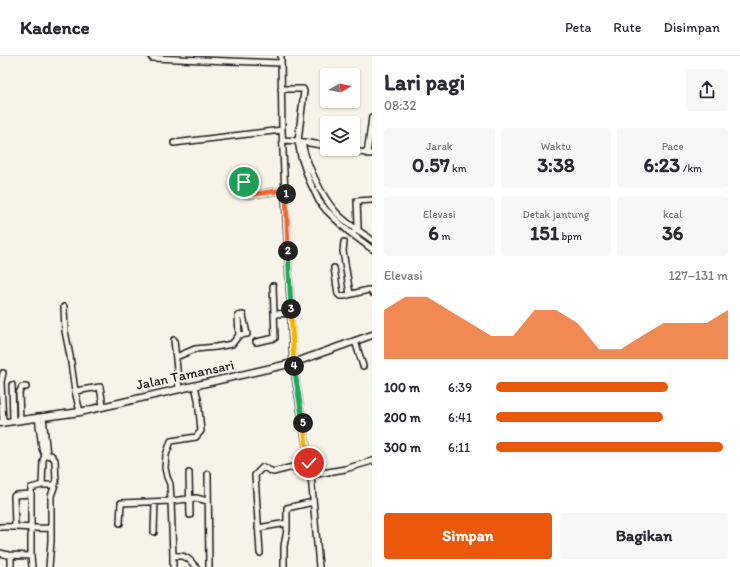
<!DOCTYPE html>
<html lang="id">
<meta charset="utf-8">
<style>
:root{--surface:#fff;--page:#f7f7f7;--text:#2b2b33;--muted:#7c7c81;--line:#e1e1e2;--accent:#ea580c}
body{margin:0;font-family:Itim,sans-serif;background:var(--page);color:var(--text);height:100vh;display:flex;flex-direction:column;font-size:15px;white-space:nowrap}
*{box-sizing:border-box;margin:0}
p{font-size:13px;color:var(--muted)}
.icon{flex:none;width:22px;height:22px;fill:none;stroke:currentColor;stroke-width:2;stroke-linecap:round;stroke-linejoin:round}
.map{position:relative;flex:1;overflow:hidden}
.drawer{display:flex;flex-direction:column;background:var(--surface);width:368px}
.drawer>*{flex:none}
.needle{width:26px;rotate:81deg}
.fabs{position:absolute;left:320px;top:12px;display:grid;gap:8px}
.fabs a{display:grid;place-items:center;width:40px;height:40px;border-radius:4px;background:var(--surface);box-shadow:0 1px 3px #0004;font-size:20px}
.pin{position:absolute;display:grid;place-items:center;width:34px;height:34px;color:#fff;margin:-17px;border:2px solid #fff;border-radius:50%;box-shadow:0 1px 4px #0007}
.km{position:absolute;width:20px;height:20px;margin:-10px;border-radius:50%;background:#222;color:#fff;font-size:11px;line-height:20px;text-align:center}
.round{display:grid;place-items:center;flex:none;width:42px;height:42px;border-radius:4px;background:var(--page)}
.overview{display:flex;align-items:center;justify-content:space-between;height:68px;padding:0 12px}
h1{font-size:22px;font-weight:700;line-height:30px}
.figures{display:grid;grid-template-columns:repeat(3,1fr);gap:6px;height:68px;padding:4px 12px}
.figures div{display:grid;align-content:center;border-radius:4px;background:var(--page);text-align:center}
.figures b{font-size:20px;font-weight:700}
.figures small{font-size:11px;font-weight:400}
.figures p{font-size:11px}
.chart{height:112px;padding:8px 12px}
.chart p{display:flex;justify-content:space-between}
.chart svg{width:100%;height:72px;margin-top:4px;fill:var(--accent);opacity:.7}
.action{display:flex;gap:8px;margin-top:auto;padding:8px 12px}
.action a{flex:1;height:46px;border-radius:4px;background:var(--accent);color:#fff;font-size:16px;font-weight:700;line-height:46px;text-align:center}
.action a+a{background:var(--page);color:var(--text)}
ul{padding:0 12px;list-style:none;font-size:13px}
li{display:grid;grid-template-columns:64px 48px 1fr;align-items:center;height:30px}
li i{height:10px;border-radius:5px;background:var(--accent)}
header{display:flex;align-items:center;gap:24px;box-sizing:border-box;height:56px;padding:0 20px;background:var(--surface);border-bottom:1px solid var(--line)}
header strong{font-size:19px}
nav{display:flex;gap:22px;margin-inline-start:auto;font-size:14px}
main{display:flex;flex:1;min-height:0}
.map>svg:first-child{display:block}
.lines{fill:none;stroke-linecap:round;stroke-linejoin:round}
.minor-casing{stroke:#1c1c1c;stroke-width:8}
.major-casing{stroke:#1c1c1c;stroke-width:9}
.minor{stroke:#f7f3e8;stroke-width:5}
.major{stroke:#f7f3e8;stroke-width:6}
.split-1-casing{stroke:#fff;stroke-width:8}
.split-2-casing{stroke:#fff;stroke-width:8}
.split-3-casing{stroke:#fff;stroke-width:8}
.split-4-casing{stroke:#fff;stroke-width:8}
.split-5-casing{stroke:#fff;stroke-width:8}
.split-6-casing{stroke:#fff;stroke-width:8}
.split-1{stroke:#f0652b;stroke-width:5}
.split-2{stroke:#f0652b;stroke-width:5}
.split-3{stroke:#22a559;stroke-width:5}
.split-4{stroke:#f5b400;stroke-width:5}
.split-5{stroke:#22a559;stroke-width:5}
.split-6{stroke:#f5b400;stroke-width:5}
.labels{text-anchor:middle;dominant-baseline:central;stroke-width:4;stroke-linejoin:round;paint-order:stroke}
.street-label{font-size:14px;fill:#1c1c1c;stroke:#f7f3e8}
</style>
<header>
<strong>Kadence</strong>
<nav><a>Peta</a><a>Rute</a><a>Disimpan</a></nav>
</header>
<main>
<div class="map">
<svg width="372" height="511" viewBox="0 0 372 511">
<rect width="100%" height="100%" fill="#f7f3e8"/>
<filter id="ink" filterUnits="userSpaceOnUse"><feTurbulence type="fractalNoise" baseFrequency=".025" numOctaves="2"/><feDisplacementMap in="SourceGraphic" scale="8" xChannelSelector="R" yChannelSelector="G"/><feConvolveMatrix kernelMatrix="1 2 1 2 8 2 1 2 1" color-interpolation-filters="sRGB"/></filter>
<g filter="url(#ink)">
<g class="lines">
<defs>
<path id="minor" d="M 281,0 L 282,74 L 293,307 L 311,419 L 319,511
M 152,2 L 281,7
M 281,33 L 303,33 L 304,35 L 298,85 L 301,101 L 309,124 L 319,145 L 326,154 L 348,175 L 372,193
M 283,84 L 298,85 L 327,90
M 302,86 C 305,105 322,141 335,155 C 345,167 360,175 372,184
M 174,87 L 282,74
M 341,93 L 372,98
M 367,98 L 372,61
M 244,126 L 244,137 L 249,139 L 285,134
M 355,175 L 358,174 L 358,170 L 357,145 L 372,144
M 344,186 L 343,195 L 350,238
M 334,212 L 338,238 L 340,240 L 344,240 L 368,234 L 371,234 L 372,237
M 64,251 L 65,275 L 70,300 L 75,335 L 80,356
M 275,258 L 291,257
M 174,284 L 179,333
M 355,285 L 363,310
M 256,286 L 275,282 L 273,230
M 176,301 L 195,293 L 216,291 L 232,288 L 239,279 L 238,260 L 243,259 L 247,278 L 239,279
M 12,329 L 13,365
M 195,330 L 198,343 L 201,375 L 196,381 L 171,385 L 166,399 L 165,412 L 167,421 L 170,428 L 171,445 L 196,442 L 208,445
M 75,335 L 100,331 L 103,350
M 43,361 L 47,399
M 20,364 L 19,337 L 22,331 L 26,331
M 3,367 L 1,326 L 3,317
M 45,400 L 51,399 L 55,404 L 56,426 L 51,440 L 51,485 L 49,511
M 189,417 L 190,459
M 208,418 L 209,511
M 311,419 L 345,413 L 372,405
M 42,429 L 55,429
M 120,467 L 121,447 L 171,445 L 173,500 C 186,499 188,502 196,511
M 15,470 L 14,440 L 16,439 L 31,438
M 0,471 C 17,470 33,473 51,472
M 258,472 L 287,467
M 154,476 L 155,446
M 0,497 L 8,499 L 31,500 L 31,432 L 42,429 L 43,404 L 45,400 L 42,392 L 38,361
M 260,497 L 255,419 L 263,411 L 273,416 L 309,407
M 31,500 L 32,511
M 11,511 L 11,500
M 173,511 L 173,500
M 284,511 L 284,490 L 287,474 L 287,452 L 313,446"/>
<path id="major" d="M 0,367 L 80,356 L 293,307 L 372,279"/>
</defs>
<use href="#minor" class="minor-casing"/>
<use href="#major" class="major-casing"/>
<use href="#minor" class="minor"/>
<use href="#major" class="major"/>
</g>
</g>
<g class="lines" filter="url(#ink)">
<defs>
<path id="split-1" d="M 244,126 L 245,138 L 248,139 L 285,134 L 286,138"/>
<path id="split-2" d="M 286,138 L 288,195"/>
<path id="split-3" d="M 288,195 L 291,253"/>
<path id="split-4" d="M 291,253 L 294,310"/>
<path id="split-5" d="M 294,310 L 303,367"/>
<path id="split-6" d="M 303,367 L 309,407"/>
</defs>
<use href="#split-1" class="split-1-casing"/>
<use href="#split-2" class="split-2-casing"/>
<use href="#split-3" class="split-3-casing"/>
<use href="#split-4" class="split-4-casing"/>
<use href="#split-5" class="split-5-casing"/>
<use href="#split-6" class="split-6-casing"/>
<use href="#split-1" class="split-1"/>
<use href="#split-2" class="split-2"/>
<use href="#split-3" class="split-3"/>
<use href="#split-4" class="split-4"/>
<use href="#split-5" class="split-5"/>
<use href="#split-6" class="split-6"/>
</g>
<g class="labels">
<g class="street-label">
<text transform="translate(185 319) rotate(-12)">Jalan Tamansari</text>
</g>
</g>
</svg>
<div class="fabs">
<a><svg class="needle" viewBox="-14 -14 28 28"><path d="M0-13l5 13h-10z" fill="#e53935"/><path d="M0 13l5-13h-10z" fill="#7c7c81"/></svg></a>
<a><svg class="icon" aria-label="layers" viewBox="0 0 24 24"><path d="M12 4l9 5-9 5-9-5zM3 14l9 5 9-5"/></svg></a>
</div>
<div class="pin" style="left:244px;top:126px;background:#1e9e55"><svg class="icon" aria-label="arrive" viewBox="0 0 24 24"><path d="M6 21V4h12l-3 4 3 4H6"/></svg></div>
<div class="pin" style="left:309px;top:407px;background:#d93025"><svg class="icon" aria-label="check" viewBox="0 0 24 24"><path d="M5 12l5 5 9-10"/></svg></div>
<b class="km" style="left:286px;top:138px">1</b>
<b class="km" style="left:288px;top:195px">2</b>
<b class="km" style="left:291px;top:253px">3</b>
<b class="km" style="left:294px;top:310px">4</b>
<b class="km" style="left:303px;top:367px">5</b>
</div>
<section class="drawer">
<div class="overview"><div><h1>Lari pagi</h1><p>08:32</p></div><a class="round"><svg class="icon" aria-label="share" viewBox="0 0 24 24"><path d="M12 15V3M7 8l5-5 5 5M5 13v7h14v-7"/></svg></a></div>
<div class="figures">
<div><p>Jarak</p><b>0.57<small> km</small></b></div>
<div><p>Waktu</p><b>3:38</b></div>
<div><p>Pace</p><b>6:23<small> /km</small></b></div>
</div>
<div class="figures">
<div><p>Elevasi</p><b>6<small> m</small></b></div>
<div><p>Detak jantung</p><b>151<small> bpm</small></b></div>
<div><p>kcal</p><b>36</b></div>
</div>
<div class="chart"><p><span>Elevasi</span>127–131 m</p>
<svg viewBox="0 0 160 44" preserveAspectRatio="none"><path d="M0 44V14L10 6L20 6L30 14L40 22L50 30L60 30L70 14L80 14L90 22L100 38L110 38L120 30L130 22L140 22L150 22L160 14V44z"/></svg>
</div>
<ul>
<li><b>100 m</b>6:39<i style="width:74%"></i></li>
<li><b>200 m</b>6:41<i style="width:72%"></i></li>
<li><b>300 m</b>6:11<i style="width:98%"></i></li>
</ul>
<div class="action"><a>Simpan</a><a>Bagikan</a></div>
</section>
</main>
